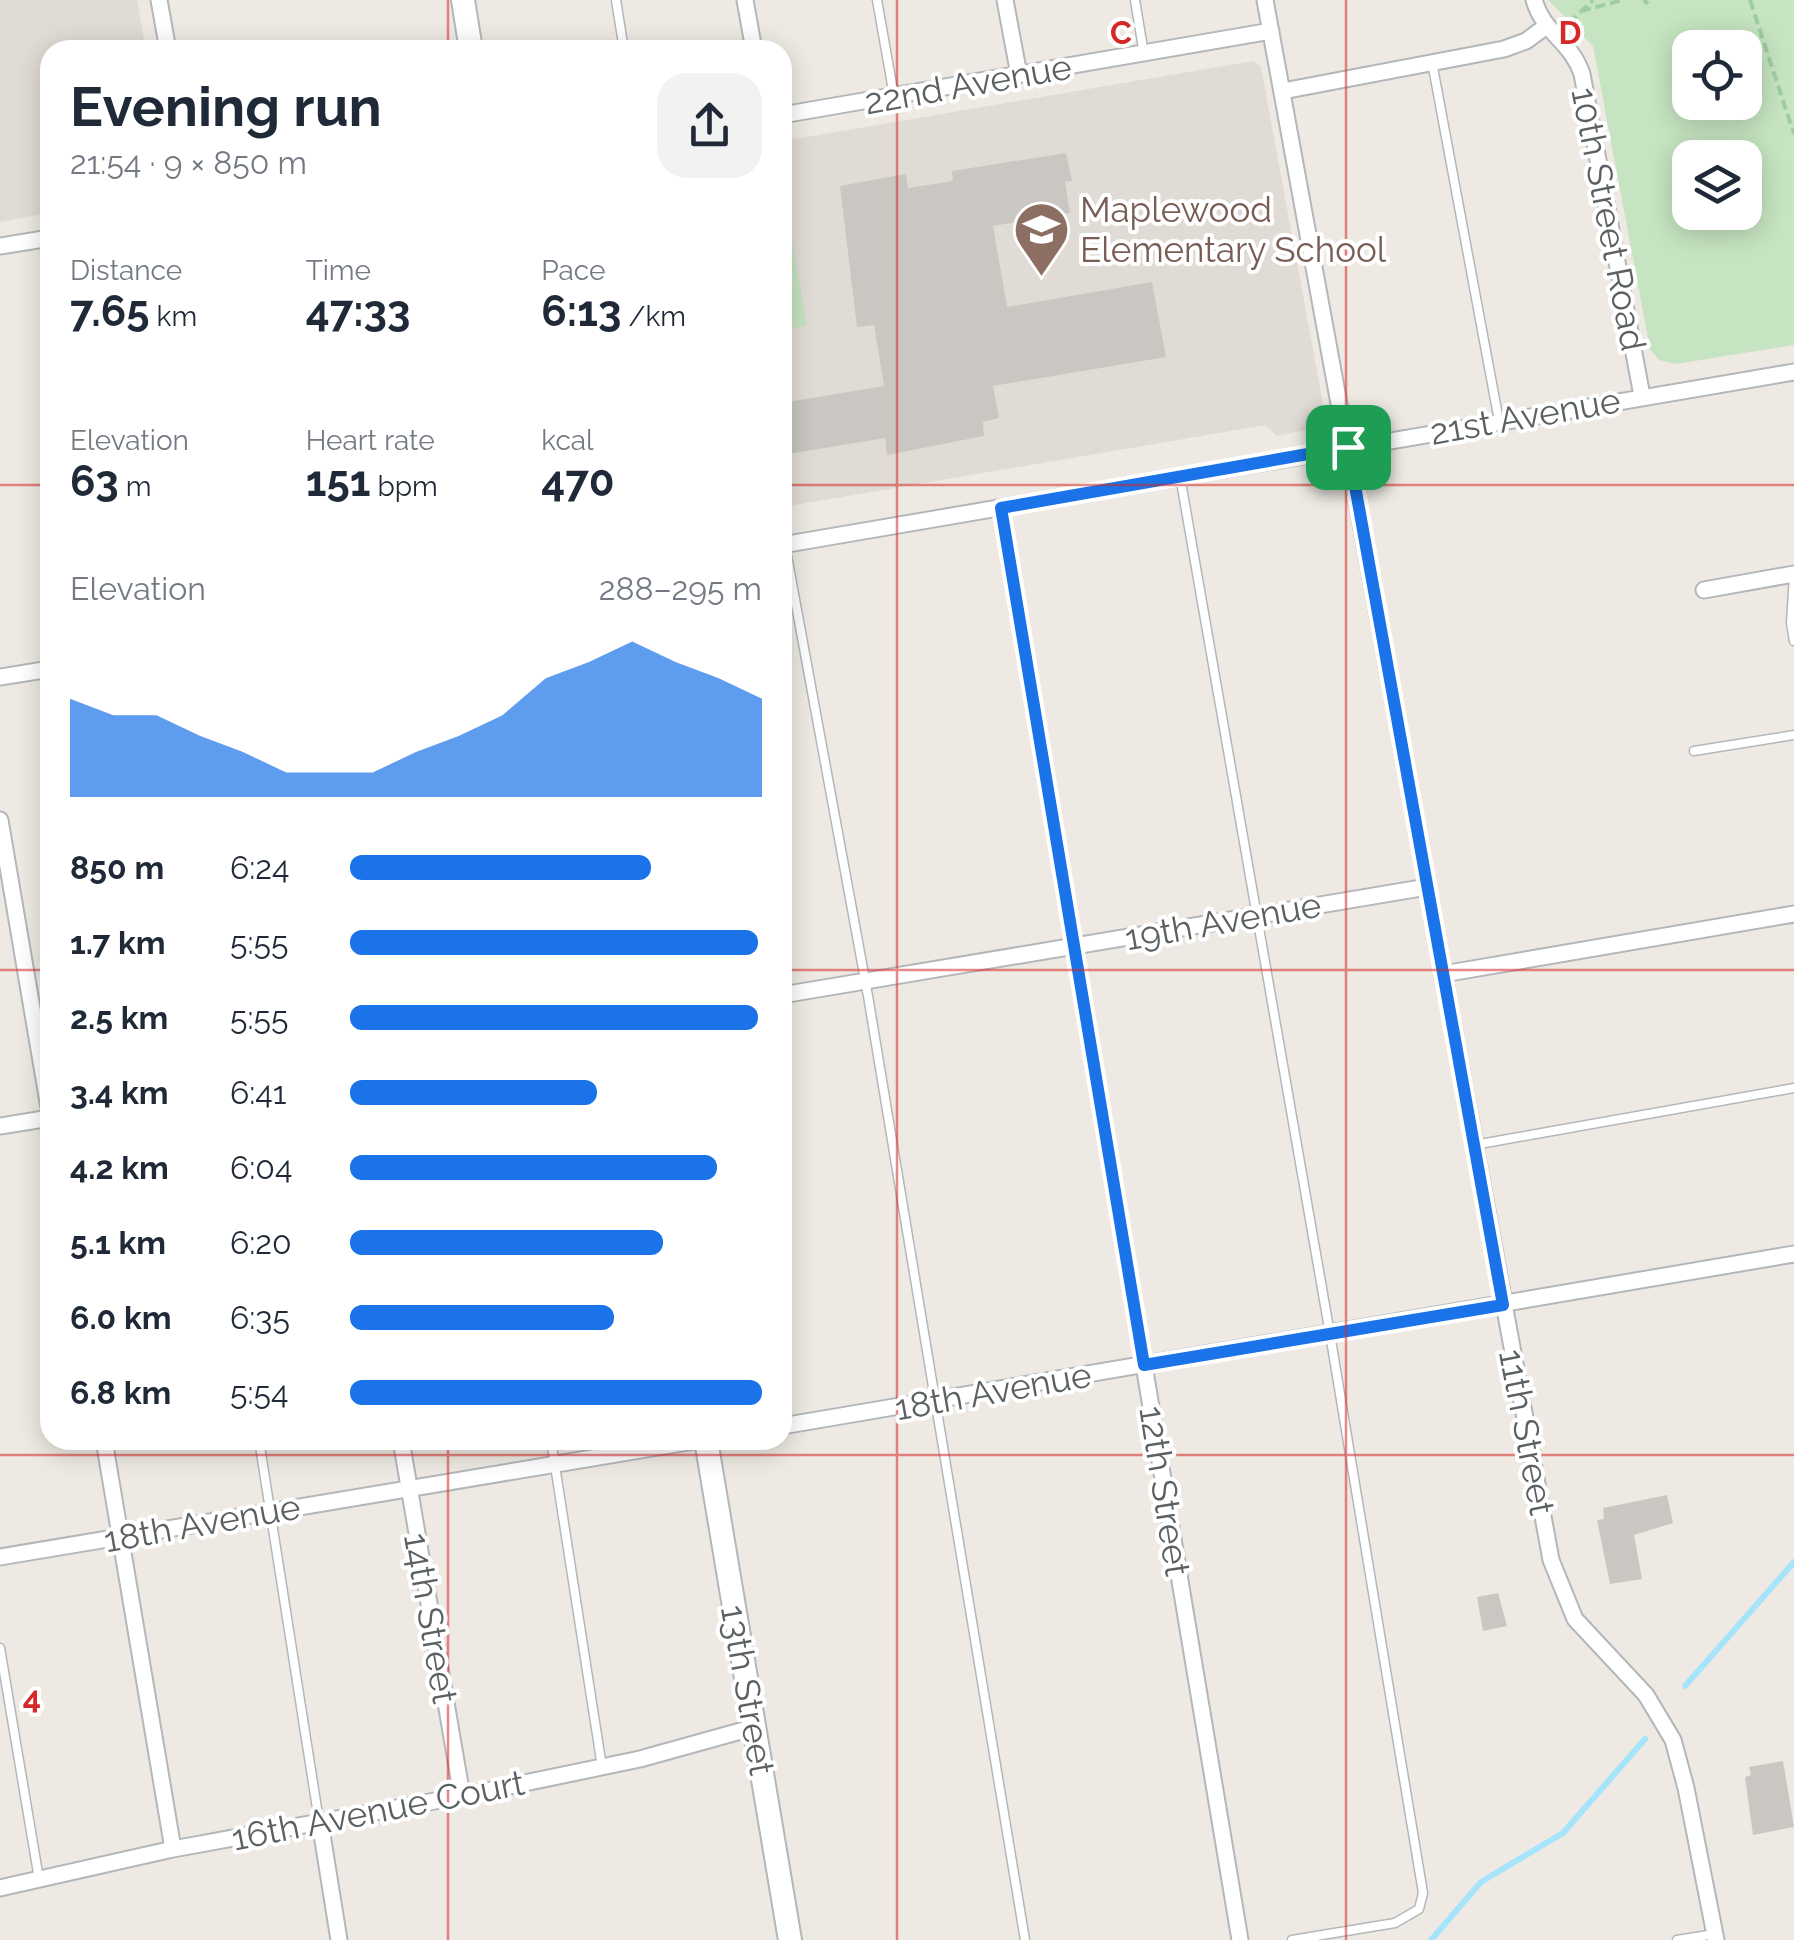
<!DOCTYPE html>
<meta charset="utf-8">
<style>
:root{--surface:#fff;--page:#f2f2f3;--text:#1f2937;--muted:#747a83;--accent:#1a73e8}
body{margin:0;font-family:Raleway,sans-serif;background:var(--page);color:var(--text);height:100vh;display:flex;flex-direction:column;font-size:38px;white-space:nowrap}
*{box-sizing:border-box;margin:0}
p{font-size:32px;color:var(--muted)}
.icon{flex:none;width:55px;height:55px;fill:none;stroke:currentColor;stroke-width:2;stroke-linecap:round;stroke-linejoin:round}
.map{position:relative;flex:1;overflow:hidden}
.sheet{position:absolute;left:40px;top:40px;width:752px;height:1410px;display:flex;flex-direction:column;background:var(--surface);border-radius:30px;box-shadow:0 5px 25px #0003}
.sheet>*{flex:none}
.controls{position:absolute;left:1672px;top:30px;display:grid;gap:20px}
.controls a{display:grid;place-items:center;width:90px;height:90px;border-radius:20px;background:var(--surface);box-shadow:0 5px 25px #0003;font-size:50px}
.pin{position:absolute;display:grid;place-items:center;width:85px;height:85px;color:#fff;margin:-42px;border-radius:20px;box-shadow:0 5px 15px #0006}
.round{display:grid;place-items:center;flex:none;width:105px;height:105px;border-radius:30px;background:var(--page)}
.headline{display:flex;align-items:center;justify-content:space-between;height:170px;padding:0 30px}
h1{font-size:55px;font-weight:700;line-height:75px}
.figures{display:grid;grid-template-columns:repeat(3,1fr);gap:15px;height:170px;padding:10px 30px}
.figures div{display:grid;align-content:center}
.figures b{font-size:42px;font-weight:700}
.figures small{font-size:28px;font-weight:400}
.figures p{font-size:28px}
.chart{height:280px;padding:20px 30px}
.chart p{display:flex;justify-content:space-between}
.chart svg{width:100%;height:180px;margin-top:10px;fill:var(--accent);opacity:.7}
ul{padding:0 30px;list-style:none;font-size:32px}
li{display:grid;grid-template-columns:160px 120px 1fr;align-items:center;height:75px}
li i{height:25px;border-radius:12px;background:var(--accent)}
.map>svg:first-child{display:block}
.education{fill:#e0dbd5}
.green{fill:#c6e4c1;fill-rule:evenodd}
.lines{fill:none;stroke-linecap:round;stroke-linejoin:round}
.stream{stroke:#a6e4fb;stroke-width:6}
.building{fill:#cac7c2}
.lane-casing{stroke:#b4b7ba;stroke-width:11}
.street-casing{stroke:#b4b7ba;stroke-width:19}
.secondary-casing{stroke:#b2b7ba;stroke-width:26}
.path{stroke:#9ecda3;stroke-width:4;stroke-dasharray:10 5;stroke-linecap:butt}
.lane{stroke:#fff;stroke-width:8}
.street{stroke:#fff;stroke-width:15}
.secondary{stroke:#fff;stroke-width:22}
.route-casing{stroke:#fff;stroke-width:20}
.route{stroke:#1a73e8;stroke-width:12}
.grid{fill:none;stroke:#d62828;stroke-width:2.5;stroke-opacity:0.55}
.labels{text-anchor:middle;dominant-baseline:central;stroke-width:8;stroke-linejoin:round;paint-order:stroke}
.street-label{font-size:35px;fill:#5b6063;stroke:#fff}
.education-label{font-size:35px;fill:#785e54;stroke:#fff;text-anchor:start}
.grid-label{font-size:32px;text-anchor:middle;font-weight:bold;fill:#d62828;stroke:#fff;stroke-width:8;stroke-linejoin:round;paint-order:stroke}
</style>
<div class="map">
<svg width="1794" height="1940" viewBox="0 0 1794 1940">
<rect width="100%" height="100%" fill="#eeeae3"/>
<path class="education" d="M 0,0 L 137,0 L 146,50 L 50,50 L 50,213 L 0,222 Z
M 1253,61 L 1261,67 L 1325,415 L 1322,422 L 1316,428 L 1277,436 L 1266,425 L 783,507 L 783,141 Z"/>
<path class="green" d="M 1548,0 L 1794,0 L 1794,345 L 1676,364 L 1659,360 L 1650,349 L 1593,46 ZM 1690,48 L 1745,48 L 1745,102 L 1690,102 ZM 1690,158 L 1745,158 L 1745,212 L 1690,212 Z
M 790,230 L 807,326 L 783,329 L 783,231 Z"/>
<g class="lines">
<path class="stream" d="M 1685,1686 L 1794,1562
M 1431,1940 L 1481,1882 L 1563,1833 L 1645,1739"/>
</g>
<path class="building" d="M 1066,153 L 1072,181 L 1065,182 L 1070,213 L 993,226 L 1007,307 L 1152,282 L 1166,357 L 993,386 L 999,418 L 983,422 L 984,436 L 887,455 L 885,438 L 782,455 L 782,403 L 884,386 L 874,325 L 857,327 L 840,186 L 906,174 L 908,188 L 953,181 L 952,171 Z
M 1667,1495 L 1673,1523 L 1634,1535 L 1642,1579 L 1610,1584 L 1597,1520 L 1604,1519 L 1603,1508 Z
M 1498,1593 L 1507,1626 L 1483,1631 L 1477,1597 Z
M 1783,1761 L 1794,1827 L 1753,1835 L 1745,1777 L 1751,1775 L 1749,1767 Z"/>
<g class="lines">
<defs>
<path id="lane" d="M 616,0 L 624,50
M 877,0 L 894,96
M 1135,0 L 1144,54
M 1432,62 L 1499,421
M 45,239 L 50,266
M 1180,476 L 1330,1334 L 1423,1893 L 1419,1909 L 1395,1923 L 1292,1940
M 785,545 L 868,996 L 1025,1940
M 1794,576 L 1791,623 L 1794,641
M 1694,751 L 1794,735
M 1474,1145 L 1794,1088
M 259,1440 L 319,1821
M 551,1440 L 602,1767
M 0,1648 L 39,1879
M 1677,1940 L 1715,1934"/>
<path id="street" d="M 159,0 L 168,50
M 745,0 L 754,50
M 1005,0 L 1019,75
M 1265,0 L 1551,1560 L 1575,1619 L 1646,1695 L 1673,1740 L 1686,1788 L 1716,1940
M 1534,0 C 1544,34 1571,41 1582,74 L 1642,396
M 1283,91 L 1504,49 L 1526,41 L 1545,27
M 782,115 L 1271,31
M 0,246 L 50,238
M 1001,509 L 1240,1940
M 782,545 L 1794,372
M 1704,590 L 1794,574
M 0,677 L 50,669
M 0,820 L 50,1114
M 1443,974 L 1794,914
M 782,995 L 1427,887
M 0,1126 L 50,1118
M 782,1426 L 1794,1254
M 104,1440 L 173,1849
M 401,1440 L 462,1796
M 0,1557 L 700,1440
M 320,1822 L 339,1940
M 0,1888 L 173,1849 L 462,1796 L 640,1759 L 755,1727"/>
<path id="secondary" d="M 463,0 L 471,50
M 706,1440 L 790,1940"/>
</defs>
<use href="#lane" class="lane-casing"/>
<use href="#street" class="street-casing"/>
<use href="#secondary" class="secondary-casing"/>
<path class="path" d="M 1644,0 L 1648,4
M 1750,0 L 1794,134
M 1581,11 L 1623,0
M 1569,23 L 1593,0"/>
<use href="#lane" class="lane"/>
<use href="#street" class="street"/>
<use href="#secondary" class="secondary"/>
</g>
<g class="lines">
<defs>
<path id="route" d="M 1348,447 L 1503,1305 L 1144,1365 L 1001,508 Z"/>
</defs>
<use href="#route" class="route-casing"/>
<use href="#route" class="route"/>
</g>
<path class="grid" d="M 448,0 L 448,50M 897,0 L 897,1940M 1346,0 L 1346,1940M 0,485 L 50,485M 782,485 L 1794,485M 0,970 L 50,970M 782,970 L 1794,970M 448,1440 L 448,1940M 0,1455 L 1794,1455"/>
<defs>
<symbol id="school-pin" viewBox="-11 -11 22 30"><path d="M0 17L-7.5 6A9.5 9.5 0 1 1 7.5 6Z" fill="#8d6e63" stroke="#fff"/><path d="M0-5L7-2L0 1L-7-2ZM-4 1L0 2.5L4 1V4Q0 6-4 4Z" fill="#fff"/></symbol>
</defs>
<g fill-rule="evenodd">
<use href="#school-pin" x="1010" y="198" width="63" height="86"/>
</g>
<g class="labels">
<g class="street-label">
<text transform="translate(968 84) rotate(-10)">22nd Avenue</text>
<text transform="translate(1609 219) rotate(79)">10th Street Road</text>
<text transform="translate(1525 416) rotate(-10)">21st Avenue</text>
<text transform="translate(1223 921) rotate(-10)">19th Avenue</text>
<text transform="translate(993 1391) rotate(-10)">18th Avenue</text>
<text transform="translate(1527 1432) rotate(79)">11th Street</text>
<text transform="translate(1165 1491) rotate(81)">12th Street</text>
<text transform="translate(202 1523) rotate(-10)">18th Avenue</text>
<text transform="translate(431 1618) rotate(80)">14th Street</text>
<text transform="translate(748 1690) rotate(80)">13th Street</text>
<text transform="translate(378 1810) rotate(-11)">16th Avenue Court</text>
</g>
<g class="education-label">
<text x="1080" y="209">Maplewood<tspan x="1080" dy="40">Elementary School</tspan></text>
</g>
</g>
<g class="grid-label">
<text x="1121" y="44">C</text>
<text x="1570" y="44">D</text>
<text x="32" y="1709">4</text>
</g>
</svg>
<div class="controls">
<a><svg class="icon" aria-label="locate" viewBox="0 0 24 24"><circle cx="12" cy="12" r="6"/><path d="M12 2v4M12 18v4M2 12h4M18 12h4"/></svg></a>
<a><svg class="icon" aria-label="layers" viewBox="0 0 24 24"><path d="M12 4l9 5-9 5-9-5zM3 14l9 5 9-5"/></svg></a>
</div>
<div class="pin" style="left:1348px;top:447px;background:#1e9e55"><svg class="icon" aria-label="arrive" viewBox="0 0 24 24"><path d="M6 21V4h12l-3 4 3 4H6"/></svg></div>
<section class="sheet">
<div class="headline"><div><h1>Evening run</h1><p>21:54 · 9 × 850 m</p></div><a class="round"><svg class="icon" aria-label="share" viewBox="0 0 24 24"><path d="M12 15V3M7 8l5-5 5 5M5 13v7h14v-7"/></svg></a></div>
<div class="figures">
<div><p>Distance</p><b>7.65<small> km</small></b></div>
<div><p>Time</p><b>47:33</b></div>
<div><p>Pace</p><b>6:13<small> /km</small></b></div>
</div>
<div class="figures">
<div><p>Elevation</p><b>63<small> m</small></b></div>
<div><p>Heart rate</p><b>151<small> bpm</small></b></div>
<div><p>kcal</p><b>470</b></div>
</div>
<div class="chart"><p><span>Elevation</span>288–295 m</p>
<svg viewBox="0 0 160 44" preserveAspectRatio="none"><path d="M0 44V20L10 24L20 24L30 29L40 33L50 38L60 38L70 38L80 33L90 29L100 24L110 15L120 11L130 6L140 11L150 15L160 20V44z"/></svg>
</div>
<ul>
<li><b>850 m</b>6:24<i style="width:73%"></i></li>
<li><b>1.7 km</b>5:55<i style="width:99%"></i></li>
<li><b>2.5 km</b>5:55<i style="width:99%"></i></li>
<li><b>3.4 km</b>6:41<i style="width:60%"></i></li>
<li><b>4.2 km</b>6:04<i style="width:89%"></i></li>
<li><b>5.1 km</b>6:20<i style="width:76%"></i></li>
<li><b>6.0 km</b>6:35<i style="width:64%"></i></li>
<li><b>6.8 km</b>5:54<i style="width:100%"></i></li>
</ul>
</section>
</div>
